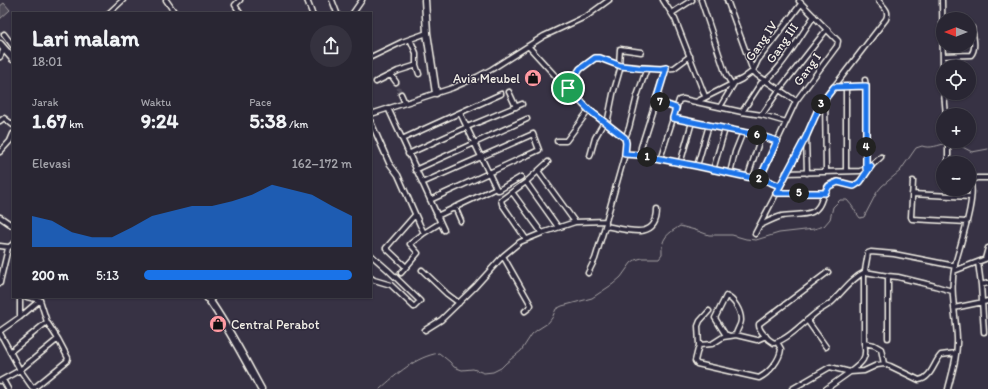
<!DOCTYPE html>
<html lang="id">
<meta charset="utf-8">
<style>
:root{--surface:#292633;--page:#35323f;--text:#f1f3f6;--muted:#a5a5ac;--line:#45434e;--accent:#1a73e8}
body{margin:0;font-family:Itim,sans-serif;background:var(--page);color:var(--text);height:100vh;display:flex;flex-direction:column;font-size:15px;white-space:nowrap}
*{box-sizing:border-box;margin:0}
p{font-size:13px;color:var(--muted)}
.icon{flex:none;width:22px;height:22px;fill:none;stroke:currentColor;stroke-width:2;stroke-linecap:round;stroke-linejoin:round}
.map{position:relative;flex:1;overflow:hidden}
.panel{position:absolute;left:12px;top:12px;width:360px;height:286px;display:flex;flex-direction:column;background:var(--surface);border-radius:0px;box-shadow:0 1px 3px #0004,0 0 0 1px var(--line)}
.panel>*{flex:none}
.needle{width:26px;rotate:270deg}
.buttons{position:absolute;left:936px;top:12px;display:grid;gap:8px}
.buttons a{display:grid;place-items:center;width:40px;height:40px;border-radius:50%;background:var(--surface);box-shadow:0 1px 3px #0004,0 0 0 1px var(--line);font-size:20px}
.pin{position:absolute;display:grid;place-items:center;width:34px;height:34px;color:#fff;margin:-17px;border:2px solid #fff;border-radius:50%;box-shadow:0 1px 4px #0007}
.km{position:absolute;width:20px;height:20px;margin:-10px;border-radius:50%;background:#222;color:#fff;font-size:11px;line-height:20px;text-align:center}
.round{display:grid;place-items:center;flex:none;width:42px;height:42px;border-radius:21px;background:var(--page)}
.head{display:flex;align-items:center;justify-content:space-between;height:68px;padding:0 20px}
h1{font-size:22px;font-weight:800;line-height:30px}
.metrics{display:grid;grid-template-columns:repeat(3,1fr);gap:6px;height:68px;padding:4px 20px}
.metrics div{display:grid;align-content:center}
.metrics b{font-size:20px;font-weight:800}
.metrics small{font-size:11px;font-weight:400}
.metrics p{font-size:11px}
.chart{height:112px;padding:8px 20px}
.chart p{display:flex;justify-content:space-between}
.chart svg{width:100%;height:72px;margin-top:4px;fill:var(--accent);opacity:.7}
ul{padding:0 20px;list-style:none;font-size:13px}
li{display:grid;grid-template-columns:64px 48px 1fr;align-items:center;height:30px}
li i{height:10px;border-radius:5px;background:var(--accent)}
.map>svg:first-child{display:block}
.green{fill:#504b59;stroke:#a29ea0}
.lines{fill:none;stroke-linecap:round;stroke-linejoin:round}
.stream{stroke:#a6a2a4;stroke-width:1}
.street-tunnel{stroke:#534f5d;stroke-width:4;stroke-dasharray:4 2;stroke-linecap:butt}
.street-casing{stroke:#f4f1e8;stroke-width:7}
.secondary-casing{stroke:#f4f1e8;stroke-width:9}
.street{stroke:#2f2a3d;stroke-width:4}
.secondary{stroke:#2f2a3d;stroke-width:6}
.route-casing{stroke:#fff;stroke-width:8}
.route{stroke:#1a73e8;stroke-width:5}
.labels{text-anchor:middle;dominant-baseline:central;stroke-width:3;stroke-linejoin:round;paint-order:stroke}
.street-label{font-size:13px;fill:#f4f1e8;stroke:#2f2a3d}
.poi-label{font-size:13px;fill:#f4f1e8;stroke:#2f2a3d;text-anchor:end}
</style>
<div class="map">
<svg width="988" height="389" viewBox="0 0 988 389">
<rect width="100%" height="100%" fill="#373244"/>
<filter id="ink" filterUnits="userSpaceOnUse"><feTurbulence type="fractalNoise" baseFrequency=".025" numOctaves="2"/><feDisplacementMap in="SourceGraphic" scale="8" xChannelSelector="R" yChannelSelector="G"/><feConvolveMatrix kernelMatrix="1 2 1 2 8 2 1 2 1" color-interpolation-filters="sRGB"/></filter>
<g filter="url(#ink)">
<path class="green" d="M 4,3 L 10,10 L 0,19 L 0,6 Z"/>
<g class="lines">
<path class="stream" d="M 950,142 L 955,143 L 972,152 L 988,149
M 380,389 C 397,374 415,357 439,353 L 450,362 L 454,367 L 462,370 L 473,369 L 484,373 L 493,372 L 501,368 L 506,363 L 521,351 L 532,334 L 537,330 L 548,323 L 552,318 L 556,309 L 562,306 L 592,298 L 613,284 L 621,277 L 631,263 L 635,260 L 642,258 L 659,258 L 662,254 C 661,238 667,234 680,226 L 695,230 L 709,235 L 732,235 L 746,239 L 756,240 L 779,233 L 814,229 L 824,226 L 830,219 L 833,207 L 840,200 L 847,200 C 853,206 855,212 860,218 L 864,217 L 877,192 L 882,186 L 900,171 L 916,148 L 922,146 C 930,149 939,145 947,143"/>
<path class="street-tunnel" d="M 396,82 L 401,94"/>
<defs>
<path id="street" d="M 166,0 L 175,13
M 307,0 L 312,13
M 332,0 L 337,13
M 663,0 L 675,19 L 705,96
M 701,0 L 726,75 L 731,83
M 727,0 L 753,71 L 757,75 L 796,101
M 942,0 L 943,67
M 109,13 L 123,0
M 240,13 L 235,5 L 240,0
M 353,13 L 362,0
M 672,13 L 692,0
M 4,34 L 13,46
M 410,39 L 416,53 L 416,65
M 943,56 L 971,55 C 977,48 973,36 972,28
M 0,57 L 4,49
M 371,57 L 402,42 L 427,33
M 619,65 L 620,49 L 641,52
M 753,71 L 758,60 L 801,4
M 391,75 L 396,82
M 376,82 L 398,71 L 414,66 L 416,65 L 419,74
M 866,86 L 866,169
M 834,87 L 866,86 L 865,80
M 568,88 L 580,69 L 595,58 L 600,58 L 621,66 L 661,69 L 674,68 L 690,56
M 509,92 L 516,107
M 944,93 L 946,115
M 401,94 L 405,103
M 825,99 L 826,172
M 656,101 L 676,108
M 696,102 L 742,112 L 762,115 L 786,122
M 720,107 L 735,82
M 388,108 L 444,230
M 742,112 L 761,83 C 777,77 803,32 814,16
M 460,113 L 496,188
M 371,114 L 452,88 L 477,77 L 492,69 L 544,36 L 587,16 L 609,0
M 762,115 L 779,90 L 827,29
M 673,118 L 761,136 L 777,141
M 0,121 L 4,118 L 13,125
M 371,122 L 389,163 L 398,175 L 420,225 L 424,233 L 440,223
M 607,124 L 613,94 L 621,66
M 806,137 L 807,173
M 625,138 L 629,128 L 637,96 L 647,68
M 402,139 L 501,94
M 557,141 L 566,141 L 589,110
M 0,152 L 10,141 L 13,134
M 408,154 L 467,127 L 522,104
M 625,154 L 640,155 L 697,166 L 757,179 L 760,178 L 796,101 L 837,46 L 838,41 L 799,1
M 640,155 L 641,147 L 666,68
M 590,156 L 595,138 L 604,122
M 660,159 L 679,100 L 683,99 L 696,102 L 742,79 L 753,71
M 948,163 L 948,141
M 680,164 L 692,122
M 697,166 L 709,125
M 415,170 L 527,119
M 713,170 L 725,129
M 538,171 L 575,222
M 846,171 L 846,87
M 730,173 L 735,152 L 743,132
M 786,173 L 860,171 L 869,168
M 748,176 L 761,136
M 760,178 L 780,186
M 971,180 L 977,178 L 988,178
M 913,181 L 911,217 L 912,219 L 967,222
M 526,182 L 558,227
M 422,183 L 533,134 L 539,150 L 430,200
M 512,192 L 542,233
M 776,193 L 825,193
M 912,194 L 971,197
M 455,207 L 461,221
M 437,216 L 496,188 L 497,190 L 499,190 L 521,177
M 0,217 L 13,226
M 605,226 C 625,229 657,242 657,210
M 759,226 C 767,222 774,218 782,216 C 791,214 803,216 812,212 C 823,207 821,194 828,186 C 840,176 849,189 857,184 C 863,181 866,173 870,167 C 873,164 878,160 881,157
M 755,234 L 806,137 L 820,105 L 886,19 C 890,10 883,7 878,0
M 526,239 L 502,204 L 501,200 L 526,182 L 548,162
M 0,246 L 8,247 C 8,251 1,276 0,283
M 8,248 L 13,244
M 371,255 L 388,270 L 420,301 L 414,307 L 391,285 L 374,280 L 371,278
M 503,256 L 531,305 L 530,307 L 525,311
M 985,259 L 988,248
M 978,262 L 981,285 L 984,332
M 406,267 L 386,248 L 415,215
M 422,270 L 447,294 L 459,303
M 954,271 L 988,258
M 828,272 L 759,324 C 758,330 768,340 774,343 C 789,339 805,321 817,312 C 822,308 828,306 833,301 C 843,291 852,278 865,272 L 888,276 L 898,277 L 935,286 L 952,291
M 401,273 L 418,253 L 410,244 L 424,233
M 588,273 L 595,259 L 606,223
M 888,276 L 888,338
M 981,285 L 988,283
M 20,297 L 20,317
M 27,297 L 40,300 L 47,322
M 954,308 L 988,301
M 709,311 L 700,321 L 698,326 L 699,345 L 695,361 L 697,364 L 759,378 C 769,373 780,360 781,349 L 777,342
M 807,320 L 826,347
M 425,330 L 441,320 L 475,287 L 503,256 L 520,242 L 542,233 L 575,222 L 606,221 L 625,154 L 626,143 L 625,138 L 589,110 L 560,81 L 528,46
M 0,331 L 20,317 L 40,300
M 0,333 L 20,370 L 32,387 L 34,388 L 67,361 L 68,358 L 58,339 L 20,370 L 0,381
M 730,336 L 725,334 L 715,318 L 726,296 C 734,299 741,311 741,320 C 741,326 736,330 736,335
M 864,343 L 874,345 L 881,349 L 884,364
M 699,345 L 712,344 L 723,337 L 730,336 L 736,335 L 757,340 L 766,336
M 10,352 L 47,322 L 58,339
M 3,380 L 8,389
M 792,389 L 830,367 L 850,372 C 862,363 868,358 864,343 L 864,276 L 868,253 L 871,252 L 894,254 L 955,266
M 826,389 L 850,372 L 864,371 L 877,365 L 884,364 L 890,366 L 919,380 C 931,379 934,362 941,355 L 956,353
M 948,389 C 952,373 958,355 957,338 C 956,313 949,290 955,265 C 959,248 979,191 969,179"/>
<path id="secondary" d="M 425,0 L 427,33 L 436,93
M 0,44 L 13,59
M 207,297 C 228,326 244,358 261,389"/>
</defs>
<use href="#street" class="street-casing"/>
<use href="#secondary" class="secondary-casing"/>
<use href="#street" class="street"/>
<use href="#secondary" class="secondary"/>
</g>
</g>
<g class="lines" filter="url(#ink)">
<defs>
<path id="route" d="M 568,88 L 589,110 L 625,138 L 626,143 L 625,154 L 640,155 L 697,166 L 757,179 L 760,178 L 780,186 L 806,137 L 820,105 L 834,87 L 866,86 L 866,169 L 871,166 L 860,182 L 854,186 L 838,182 L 829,186 L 825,193 L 776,193 L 780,186 L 760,178 L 777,141 L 761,136 L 673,118 L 676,108 L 656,101 L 666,68 L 661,69 L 639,68 L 621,66 L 600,58 L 595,58 L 580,69 L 568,88"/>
</defs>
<use href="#route" class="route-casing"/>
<use href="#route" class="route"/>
</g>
<defs>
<symbol id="shop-disc" viewBox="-11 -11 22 22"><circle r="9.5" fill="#ff9aa2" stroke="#2f2a3d"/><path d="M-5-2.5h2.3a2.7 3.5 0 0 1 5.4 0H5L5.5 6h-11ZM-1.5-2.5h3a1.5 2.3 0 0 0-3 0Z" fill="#111"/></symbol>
</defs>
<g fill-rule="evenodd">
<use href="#shop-disc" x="523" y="68" width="20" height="20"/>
<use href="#shop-disc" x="208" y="314" width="20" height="20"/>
</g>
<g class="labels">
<g class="street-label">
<text transform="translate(761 41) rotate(-55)">Gang IV</text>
<text transform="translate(782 43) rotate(-55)">Gang III</text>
<text transform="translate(807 69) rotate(-54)">Gang I</text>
</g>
<g class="poi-label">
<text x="520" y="78">Avia Meubel</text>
<text x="231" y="324" text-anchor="start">Central Perabot</text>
</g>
</g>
</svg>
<div class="buttons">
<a><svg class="needle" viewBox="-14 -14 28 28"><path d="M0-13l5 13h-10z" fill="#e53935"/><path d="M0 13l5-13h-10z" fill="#a5a5ac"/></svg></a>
<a><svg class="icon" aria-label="locate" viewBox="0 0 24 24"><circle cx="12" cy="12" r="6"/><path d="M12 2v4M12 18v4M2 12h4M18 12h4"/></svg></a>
<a>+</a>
<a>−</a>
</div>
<div class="pin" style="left:568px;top:88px;background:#1e9e55"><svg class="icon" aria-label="arrive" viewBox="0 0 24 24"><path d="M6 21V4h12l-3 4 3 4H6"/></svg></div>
<b class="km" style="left:647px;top:157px">1</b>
<b class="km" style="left:759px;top:179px">2</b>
<b class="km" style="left:821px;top:104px">3</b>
<b class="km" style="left:866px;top:147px">4</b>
<b class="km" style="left:799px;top:193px">5</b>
<b class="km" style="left:757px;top:135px">6</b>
<b class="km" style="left:660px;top:102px">7</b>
<section class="panel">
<div class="head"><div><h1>Lari malam</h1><p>18:01</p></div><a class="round"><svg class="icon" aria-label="share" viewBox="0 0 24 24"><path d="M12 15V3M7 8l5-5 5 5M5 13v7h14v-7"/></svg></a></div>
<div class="metrics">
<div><p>Jarak</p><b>1.67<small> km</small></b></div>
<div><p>Waktu</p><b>9:24</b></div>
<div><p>Pace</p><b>5:38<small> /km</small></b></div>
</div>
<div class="chart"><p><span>Elevasi</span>162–172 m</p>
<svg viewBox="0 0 160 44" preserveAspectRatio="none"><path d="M0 44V25L10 28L20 35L30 38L40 38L50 32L60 25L70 22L80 19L90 19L100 16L110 12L120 6L130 9L140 12L150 19L160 25V44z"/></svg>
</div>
<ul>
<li><b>200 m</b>5:13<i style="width:100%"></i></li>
</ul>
</section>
</div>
